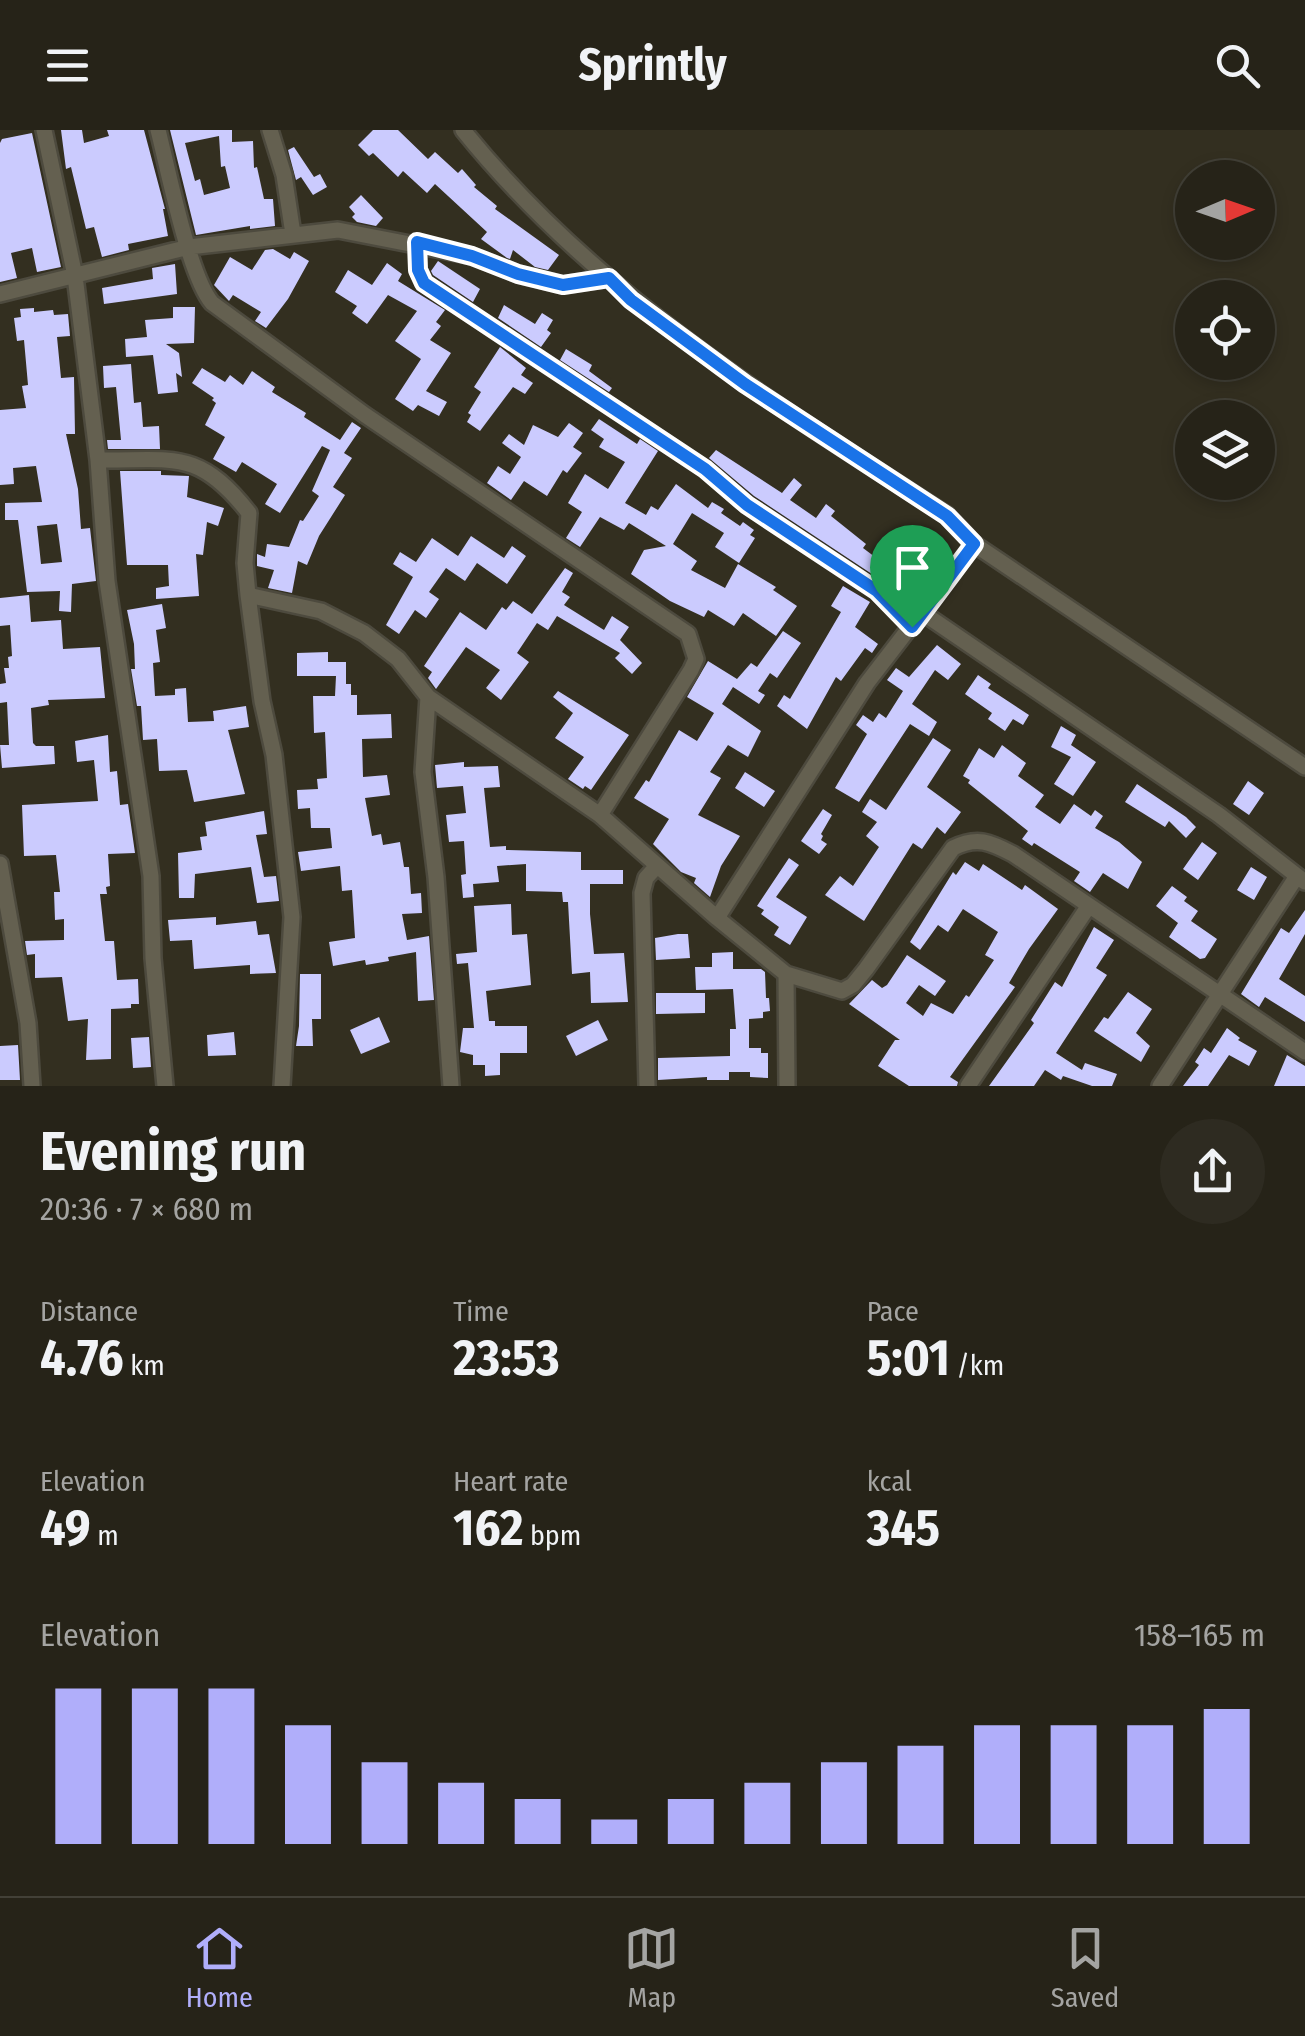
<!DOCTYPE html>
<meta charset="utf-8">
<style>
:root{--surface:#262318;--page:#2e2b21;--text:#f1f3f6;--muted:#a4a4a2;--line:#424037;--accent:#b0aefa}
body{margin:0;font-family:"Fira Sans Condensed",sans-serif;background:var(--page);color:var(--text);height:100vh;display:flex;flex-direction:column;font-size:38px;white-space:nowrap}
*{box-sizing:border-box;margin:0}
p{font-size:32px;color:var(--muted)}
.icon{flex:none;width:55px;height:55px;fill:none;stroke:currentColor;stroke-width:2;stroke-linecap:round;stroke-linejoin:round}
.map{position:relative;height:956px;overflow:hidden}
.drawer{display:flex;flex-direction:column;background:var(--surface);flex:1}
.drawer>*{flex:none}
.needle{width:65px;rotate:88deg}
.controls{position:absolute;left:1175px;top:30px;display:grid;gap:20px}
.controls a{display:grid;place-items:center;width:100px;height:100px;border-radius:50%;background:var(--surface);box-shadow:0 5px 15px #0003,0 0 0 2px var(--line);font-size:50px}
.pin{position:absolute;display:grid;place-items:center;width:85px;height:85px;color:#fff;margin:-102px -42px;border-radius:50% 50% 50% 0;rotate:-45deg;box-shadow:0 0 10px #0007}
.pin .icon{rotate:45deg}
.round{display:grid;place-items:center;flex:none;width:105px;height:105px;border-radius:52px;background:var(--page)}
.summary{display:flex;align-items:center;justify-content:space-between;height:170px;padding:0 40px}
h1{font-size:55px;font-weight:700;line-height:75px}
.figures{display:grid;grid-template-columns:repeat(3,1fr);gap:15px;height:170px;padding:10px 40px}
.figures div{display:grid;align-content:center}
.figures b{font-size:50px;font-weight:700}
.figures small{font-size:28px;font-weight:400}
.figures p{font-size:28px}
.chart{height:280px;padding:20px 40px}
.chart p{display:flex;justify-content:space-between}
.chart svg{width:100%;height:180px;margin-top:10px;stroke:var(--accent);stroke-width:6}
header{display:flex;justify-content:space-between;align-items:center;height:130px;padding:0 40px;background:var(--surface);font-size:45px;font-weight:700}
.menu{display:flex;justify-content:space-around;align-items:center;height:140px;border-top:2px solid var(--line);background:var(--surface);font-size:28px;color:var(--muted)}
.menu a{display:grid;justify-items:center;gap:5px}
.menu .on{color:var(--accent)}
.map>svg:first-child{display:block}
.building{fill:#cbcbfe;fill-rule:evenodd}
.lines{fill:none;stroke-linecap:round;stroke-linejoin:round}
.minor-casing{stroke:#4d4a3e;stroke-width:20}
.minor{stroke:#646050;stroke-width:15}
.route-casing{stroke:#fff;stroke-width:20}
.route{stroke:#1a73e8;stroke-width:12}
</style>
<header><svg class="icon" aria-label="menu" viewBox="0 0 24 24"><path d="M4 6h16M4 12h16M4 18h16"/></svg>Sprintly<svg class="icon" aria-label="search" viewBox="0 0 24 24"><circle cx="10" cy="10" r="6"/><path d="M15 15l6 6"/></svg></header>
<div class="map">
<svg width="1305" height="956" viewBox="0 0 1305 956">
<rect width="100%" height="100%" fill="#332f20"/>
<path class="building" d="M 61,0 L 82,0 L 84,13 L 109,6 L 107,0 L 144,0 L 165,79 L 163,79 L 168,106 L 128,114 L 129,120 L 102,127 L 94,97 L 86,99 L 71,37 L 66,39 Z
M 170,0 L 232,0 L 232,12 L 253,11 L 254,38 L 257,37 L 264,69 L 273,69 L 275,96 L 250,99 L 250,96 L 196,105 ZM 219,6 L 221,37 L 225,36 L 230,58 L 204,65 L 200,49 L 195,51 L 185,13 Z
M 373,0 L 398,0 L 428,29 L 435,22 L 458,43 L 462,39 L 476,55 L 474,57 L 497,76 L 495,79 L 559,125 L 548,140 L 535,137 L 513,120 L 510,129 L 507,128 L 481,109 L 487,102 L 435,54 L 427,63 L 403,41 L 398,47 L 373,23 L 369,26 L 358,15 Z
M 32,3 L 61,137 L 37,142 L 32,118 L 11,123 L 17,148 L 0,152 L 0,13 L 2,9 Z
M 294,17 L 314,47 L 320,44 L 327,57 L 313,65 L 301,47 L 296,50 L 288,20 Z
M 361,65 L 383,88 L 376,96 L 357,92 L 352,87 L 355,84 L 349,77 Z
M 273,119 L 290,129 L 294,122 L 309,131 L 288,169 L 266,198 L 255,191 L 261,182 L 233,165 L 229,171 L 214,155 L 230,127 L 252,140 L 265,120 Z
M 438,131 L 480,159 L 473,172 L 433,145 L 431,141 Z
M 387,133 L 402,144 L 398,151 L 445,180 L 436,192 L 441,196 L 430,210 L 451,223 L 426,261 L 447,272 L 439,286 L 418,275 L 413,281 L 395,269 L 421,229 L 395,211 L 417,181 L 388,165 L 367,194 L 352,183 L 357,176 L 335,162 L 348,140 L 372,155 Z
M 175,134 L 177,164 L 104,174 L 102,158 L 153,149 L 152,138 Z
M 504,175 L 535,194 L 542,183 L 553,190 L 547,200 L 551,203 L 541,217 L 498,188 Z
M 173,177 L 195,177 L 194,213 L 166,214 L 179,223 L 182,247 L 176,243 L 178,262 L 158,264 L 153,225 L 126,227 L 125,209 L 147,207 L 145,190 L 173,188 Z
M 34,178 L 34,182 L 53,180 L 54,185 L 68,184 L 70,206 L 57,207 L 61,248 L 74,247 L 75,304 L 66,304 L 78,359 L 81,399 L 90,398 L 96,451 L 72,454 L 71,482 L 59,481 L 60,461 L 27,462 L 18,390 L 5,390 L 5,373 L 42,372 L 36,336 L 13,338 L 14,354 L 0,355 L 0,280 L 26,278 L 22,256 L 28,255 L 24,210 L 17,211 L 14,188 L 21,187 L 20,179 ZM 57,394 L 62,432 L 41,434 L 37,396 Z
M 500,217 L 526,238 L 521,245 L 533,253 L 525,264 L 513,257 L 480,301 L 467,292 L 471,285 L 468,283 L 481,262 L 474,257 Z
M 566,219 L 592,235 L 589,241 L 612,258 L 609,262 L 560,230 Z
M 131,234 L 134,273 L 141,272 L 143,297 L 159,296 L 160,319 L 108,319 L 107,310 L 121,310 L 116,257 L 104,258 L 103,236 Z
M 202,238 L 225,252 L 230,245 L 243,255 L 252,241 L 275,257 L 272,262 L 306,283 L 304,287 L 340,310 L 352,292 L 361,298 L 344,323 L 352,328 L 333,357 L 345,365 L 319,406 L 307,435 L 298,431 L 292,463 L 268,458 L 274,440 L 257,436 L 257,424 L 265,427 L 267,414 L 289,417 L 300,390 L 303,391 L 319,366 L 312,361 L 330,320 L 322,316 L 280,383 L 265,374 L 277,354 L 242,332 L 236,342 L 213,329 L 225,307 L 205,295 L 216,273 L 212,270 L 214,268 L 192,253 Z
M 599,289 L 637,314 L 640,309 L 658,321 L 625,373 L 646,385 L 651,376 L 658,380 L 676,354 L 708,378 L 712,372 L 724,379 L 721,383 L 740,396 L 743,392 L 754,400 L 750,405 L 755,408 L 739,433 L 715,417 L 724,403 L 692,383 L 673,414 L 697,431 L 691,440 L 725,458 L 738,434 L 776,457 L 773,460 L 797,476 L 776,506 L 743,483 L 734,496 L 708,480 L 704,487 L 670,471 L 631,444 L 644,420 L 666,416 L 629,393 L 624,400 L 600,387 L 580,417 L 566,408 L 582,382 L 568,373 L 585,344 L 608,359 L 625,332 L 599,317 L 604,309 L 591,300 Z
M 569,293 L 583,303 L 573,317 L 582,323 L 567,343 L 563,340 L 547,366 L 524,351 L 511,370 L 487,353 L 498,336 L 510,344 L 521,327 L 502,313 L 509,304 L 524,315 L 533,295 L 558,307 Z
M 716,320 L 782,363 L 794,348 L 802,355 L 790,370 L 816,388 L 826,374 L 835,381 L 831,386 L 866,414 L 863,418 L 907,451 L 911,446 L 926,458 L 911,478 L 884,452 L 754,366 L 709,328 Z
M 120,341 L 161,341 L 161,345 L 189,346 L 187,367 L 224,378 L 218,396 L 207,392 L 203,425 L 196,424 L 199,466 L 156,469 L 156,458 L 169,456 L 168,435 L 127,435 Z
M 471,406 L 504,428 L 512,416 L 526,426 L 507,454 L 477,433 L 465,451 L 446,438 L 429,462 L 439,469 L 426,488 L 415,480 L 399,504 L 386,495 L 413,447 L 393,434 L 400,422 L 416,432 L 432,408 L 458,426 Z
M 565,438 L 573,443 L 562,462 L 570,467 L 564,475 L 604,500 L 612,486 L 629,497 L 620,510 L 642,533 L 632,544 L 615,528 L 620,523 L 557,486 L 548,500 L 537,493 L 517,523 L 529,532 L 501,570 L 486,558 L 500,540 L 466,517 L 436,559 L 428,548 L 432,542 L 424,536 L 460,482 L 486,500 L 502,477 L 506,480 L 513,471 L 532,484 Z
M 843,456 L 870,472 L 855,497 L 878,514 L 872,523 L 865,518 L 841,551 L 836,547 L 807,599 L 777,576 L 784,565 L 790,569 L 841,482 L 831,476 Z
M 29,465 L 31,492 L 61,490 L 63,519 L 100,517 L 105,568 L 48,570 L 49,575 L 31,578 L 33,613 L 36,616 L 54,616 L 55,634 L 2,638 L 0,615 L 9,615 L 7,572 L 0,573 L 0,554 L 6,553 L 4,538 L 9,538 L 8,527 L 12,526 L 10,495 L 0,496 L 0,468 Z
M 162,474 L 166,498 L 156,500 L 160,532 L 153,533 L 155,566 L 175,565 L 175,559 L 186,558 L 188,592 L 214,591 L 213,581 L 246,576 L 249,597 L 228,600 L 245,664 L 194,672 L 187,640 L 159,641 L 157,609 L 143,610 L 141,576 L 137,576 L 131,539 L 135,539 L 134,514 L 127,480 Z
M 783,501 L 801,513 L 777,548 L 770,543 L 758,561 L 765,565 L 759,574 L 733,557 L 722,574 L 761,601 L 748,627 L 728,615 L 710,642 L 721,648 L 698,685 L 740,706 L 721,736 L 710,767 L 694,753 L 696,748 L 681,742 L 653,714 L 669,689 L 634,668 L 646,650 L 649,652 L 679,600 L 697,611 L 714,583 L 687,567 L 708,531 L 737,549 L 751,533 L 757,537 Z
M 937,515 L 961,534 L 948,550 L 935,540 L 912,574 L 937,592 L 929,606 L 910,594 L 859,672 L 835,658 L 867,604 L 856,595 L 863,585 L 873,592 L 879,583 L 886,588 L 903,561 L 887,550 L 896,538 L 909,547 Z
M 328,522 L 328,532 L 346,532 L 346,554 L 351,554 L 351,565 L 357,565 L 357,585 L 391,584 L 392,608 L 362,609 L 363,647 L 387,645 L 390,665 L 365,668 L 372,706 L 381,704 L 383,715 L 400,712 L 404,737 L 409,737 L 411,764 L 421,763 L 422,783 L 402,784 L 407,810 L 429,806 L 434,870 L 418,871 L 416,822 L 388,827 L 389,831 L 366,835 L 365,830 L 333,836 L 329,812 L 355,808 L 352,760 L 342,761 L 340,736 L 301,741 L 298,722 L 332,718 L 330,698 L 311,698 L 310,678 L 298,679 L 297,660 L 318,659 L 317,649 L 327,648 L 325,602 L 314,603 L 313,566 L 335,566 L 336,546 L 297,546 L 297,523 Z
M 978,545 L 991,554 L 988,558 L 1029,585 L 1023,595 L 1013,589 L 1005,601 L 988,589 L 992,583 L 965,564 Z
M 558,561 L 629,605 L 591,660 L 585,656 L 583,659 L 568,649 L 584,627 L 555,608 L 573,583 L 553,567 Z
M 1061,596 L 1076,605 L 1071,615 L 1096,632 L 1073,666 L 1054,654 L 1071,627 L 1051,617 Z
M 108,605 L 110,642 L 117,641 L 120,675 L 128,674 L 135,723 L 108,724 L 110,756 L 106,757 L 107,764 L 100,764 L 105,811 L 114,811 L 117,850 L 138,849 L 139,874 L 131,874 L 131,878 L 111,879 L 111,929 L 86,930 L 88,889 L 68,891 L 62,847 L 35,848 L 35,824 L 27,825 L 25,811 L 64,810 L 64,789 L 55,790 L 54,762 L 60,762 L 56,725 L 24,726 L 22,675 L 98,671 L 94,630 L 77,632 L 75,611 Z
M 933,608 L 951,620 L 927,657 L 961,682 L 945,704 L 937,697 L 922,719 L 913,713 L 864,791 L 825,765 L 840,746 L 853,756 L 879,717 L 866,706 L 877,692 L 862,682 L 870,669 L 886,680 Z
M 1002,615 L 1026,633 L 1018,646 L 1044,665 L 1035,677 L 1060,694 L 1074,674 L 1091,686 L 1095,680 L 1103,686 L 1095,698 L 1119,712 L 1142,732 L 1128,759 L 1103,743 L 1090,762 L 1074,751 L 1080,742 L 1034,713 L 1032,716 L 1022,709 L 1028,701 L 968,653 L 970,650 L 963,646 L 979,618 L 994,628 Z
M 464,632 L 464,637 L 498,636 L 500,657 L 484,658 L 490,717 L 506,716 L 506,720 L 581,722 L 581,740 L 623,740 L 623,754 L 590,754 L 590,784 L 594,824 L 624,823 L 628,872 L 591,873 L 590,842 L 572,844 L 568,772 L 563,772 L 562,762 L 526,761 L 526,734 L 497,736 L 499,752 L 473,754 L 474,767 L 463,768 L 461,745 L 466,744 L 464,711 L 449,712 L 446,685 L 466,683 L 463,656 L 437,658 L 435,635 Z
M 745,642 L 775,661 L 764,677 L 735,658 Z
M 1248,651 L 1264,663 L 1249,685 L 1233,674 Z
M 1137,654 L 1186,687 L 1196,697 L 1186,708 L 1169,691 L 1165,697 L 1125,672 Z
M 823,679 L 832,685 L 821,704 L 823,706 L 821,710 L 827,714 L 819,724 L 801,711 Z
M 264,681 L 267,704 L 256,705 L 264,747 L 276,746 L 279,771 L 257,773 L 251,737 L 195,744 L 194,768 L 179,768 L 178,723 L 202,720 L 200,707 L 207,706 L 205,692 Z
M 1202,712 L 1217,723 L 1198,750 L 1183,739 Z
M 789,728 L 799,735 L 776,767 L 807,787 L 790,815 L 774,805 L 779,797 L 761,784 L 764,780 L 757,776 Z
M 965,732 L 979,741 L 983,734 L 1022,760 L 1025,755 L 1058,779 L 1029,819 L 1009,853 L 1015,857 L 950,947 L 958,952 L 957,956 L 909,956 L 878,936 L 895,910 L 900,910 L 849,874 L 872,850 L 882,858 L 887,855 L 907,825 L 946,851 L 935,866 L 919,855 L 906,873 L 923,886 L 931,873 L 953,884 L 966,865 L 969,867 L 994,830 L 985,825 L 998,802 L 963,779 L 948,802 L 938,795 L 920,820 L 910,812 L 953,742 L 956,745 Z
M 1251,737 L 1267,747 L 1254,770 L 1237,760 Z
M 1172,756 L 1187,767 L 1184,771 L 1198,781 L 1191,791 L 1217,809 L 1205,828 L 1200,829 L 1169,807 L 1178,793 L 1156,776 Z
M 511,774 L 512,805 L 527,804 L 531,855 L 486,861 L 489,891 L 495,891 L 495,896 L 527,896 L 527,923 L 500,923 L 500,945 L 485,946 L 485,935 L 473,935 L 473,925 L 460,922 L 463,898 L 474,898 L 468,833 L 457,834 L 456,824 L 477,822 L 474,776 Z
M 1305,780 L 1305,804 L 1279,849 L 1305,866 L 1305,892 L 1265,867 L 1259,877 L 1241,864 L 1281,798 L 1289,803 Z
M 216,787 L 216,795 L 256,791 L 258,805 L 269,804 L 276,843 L 250,844 L 250,835 L 194,839 L 192,810 L 170,811 L 168,790 Z
M 1094,797 L 1114,810 L 1096,838 L 1107,845 L 1056,923 L 1082,940 L 1085,933 L 1117,944 L 1112,956 L 1092,956 L 1063,946 L 1061,950 L 1045,940 L 1034,956 L 989,956 L 1034,893 L 1031,890 L 1055,852 L 1062,857 Z
M 678,804 L 688,804 L 690,828 L 656,830 L 655,808 Z
M 733,822 L 733,839 L 761,839 L 765,842 L 766,868 L 769,868 L 770,881 L 763,882 L 763,888 L 749,889 L 749,918 L 761,918 L 761,923 L 768,923 L 768,948 L 750,947 L 750,942 L 729,942 L 729,950 L 707,950 L 707,947 L 658,950 L 658,928 L 730,926 L 730,899 L 736,899 L 733,859 L 696,860 L 695,837 L 712,837 L 712,823 Z
M 300,844 L 321,844 L 321,889 L 312,889 L 313,916 L 296,916 L 299,896 Z
M 1128,862 L 1152,879 L 1136,903 L 1150,916 L 1141,932 L 1094,901 L 1104,887 L 1108,889 Z
M 656,863 L 705,863 L 705,883 L 656,884 Z
M 379,887 L 390,912 L 361,924 L 350,900 Z
M 598,890 L 608,910 L 576,926 L 566,906 Z
M 1227,898 L 1240,908 L 1238,910 L 1257,921 L 1249,936 L 1229,925 L 1208,956 L 1183,956 L 1199,935 L 1195,932 L 1204,918 L 1211,923 Z
M 234,902 L 236,925 L 208,926 L 207,905 Z
M 149,907 L 151,937 L 133,938 L 131,908 Z
M 18,915 L 20,950 L 0,950 L 0,916 Z
M 1287,925 L 1305,936 L 1305,956 L 1274,956 Z"/>
<g class="lines">
<defs>
<path id="minor" d="M 44,0 L 75,146 L 98,330 L 107,451 L 151,746 L 153,828 L 165,956
M 158,0 C 168,39 189,146 212,173 L 365,285 L 688,504 L 696,529 L 691,540 L 600,685
M 270,0 L 284,45 L 293,104
M 463,0 C 594,163 773,274 947,385 L 974,414 L 1305,637
M 417,112 L 418,140 L 424,153 L 705,339 L 747,375 L 877,461 L 912,497
M 0,164 L 189,117 L 338,100 L 472,126 L 518,144 L 563,155 L 609,148
M 98,330 C 174,331 198,318 249,383 L 245,433 L 248,465 L 262,571 L 274,625 L 292,787 L 282,956
M 974,414 L 867,553 L 717,788 L 786,844 L 842,861 L 853,855 L 866,839 L 953,718 C 977,706 990,712 1013,724 L 1305,922
M 248,465 L 321,481 L 364,503 L 398,529 L 428,567 L 600,685 L 717,788
M 923,483 L 1219,685 L 1305,752
M 428,567 L 423,642 L 436,747 L 451,956
M 0,734 L 28,893 L 32,956
M 786,844 L 787,956
M 647,956 L 642,763 L 646,748 L 656,737
M 968,956 L 1088,777
M 1160,956 L 1297,746"/>
</defs>
<use href="#minor" class="minor-casing"/>
<use href="#minor" class="minor"/>
</g>
<g class="lines">
<defs>
<path id="route" d="M 417,112 L 472,126 L 518,144 L 563,155 L 609,148 L 631,170 L 745,254 L 947,386 L 974,414 L 912,497 L 877,461 L 747,375 L 705,339 L 424,153 L 418,140 Z"/>
</defs>
<use href="#route" class="route-casing"/>
<use href="#route" class="route"/>
</g>
</svg>
<div class="controls">
<a><svg class="needle" viewBox="-14 -14 28 28"><path d="M0-13l5 13h-10z" fill="#e53935"/><path d="M0 13l5-13h-10z" fill="#a4a4a2"/></svg></a>
<a><svg class="icon" aria-label="locate" viewBox="0 0 24 24"><circle cx="12" cy="12" r="6"/><path d="M12 2v4M12 18v4M2 12h4M18 12h4"/></svg></a>
<a><svg class="icon" aria-label="layers" viewBox="0 0 24 24"><path d="M12 4l9 5-9 5-9-5zM3 14l9 5 9-5"/></svg></a>
</div>
<div class="pin" style="left:912px;top:497px;background:#1e9e55"><svg class="icon" aria-label="arrive" viewBox="0 0 24 24"><path d="M6 21V4h12l-3 4 3 4H6"/></svg></div>
</div>
<section class="drawer">
<div class="summary"><div><h1>Evening run</h1><p>20:36 · 7 × 680 m</p></div><a class="round"><svg class="icon" aria-label="share" viewBox="0 0 24 24"><path d="M12 15V3M7 8l5-5 5 5M5 13v7h14v-7"/></svg></a></div>
<div class="figures">
<div><p>Distance</p><b>4.76<small> km</small></b></div>
<div><p>Time</p><b>23:53</b></div>
<div><p>Pace</p><b>5:01<small> /km</small></b></div>
</div>
<div class="figures">
<div><p>Elevation</p><b>49<small> m</small></b></div>
<div><p>Heart rate</p><b>162<small> bpm</small></b></div>
<div><p>kcal</p><b>345</b></div>
</div>
<div class="chart"><p><span>Elevation</span>158–165 m</p>
<svg viewBox="0 0 160 44" preserveAspectRatio="none"><path d="M5 44V6M15 44V6M25 44V6M35 44V15M45 44V24M55 44V29M65 44V33M75 44V38M85 44V33M95 44V29M105 44V24M115 44V20M125 44V15M135 44V15M145 44V15M155 44V11"/></svg>
</div>
</section>
<nav class="menu">
<a class="on"><svg class="icon" aria-label="home" viewBox="0 0 24 24"><path d="M3 11l9-7 9 7M6 9v11h12V9"/></svg>Home</a>
<a><svg class="icon" aria-label="map" viewBox="0 0 24 24"><path d="M3 6l6-2 6 2 6-2v14l-6 2-6-2-6 2zM9 4v14M15 6v14"/></svg>Map</a>
<a><svg class="icon" aria-label="saved" viewBox="0 0 24 24"><path d="M7 4h10v16l-5-4-5 4z"/></svg>Saved</a>
</nav>
